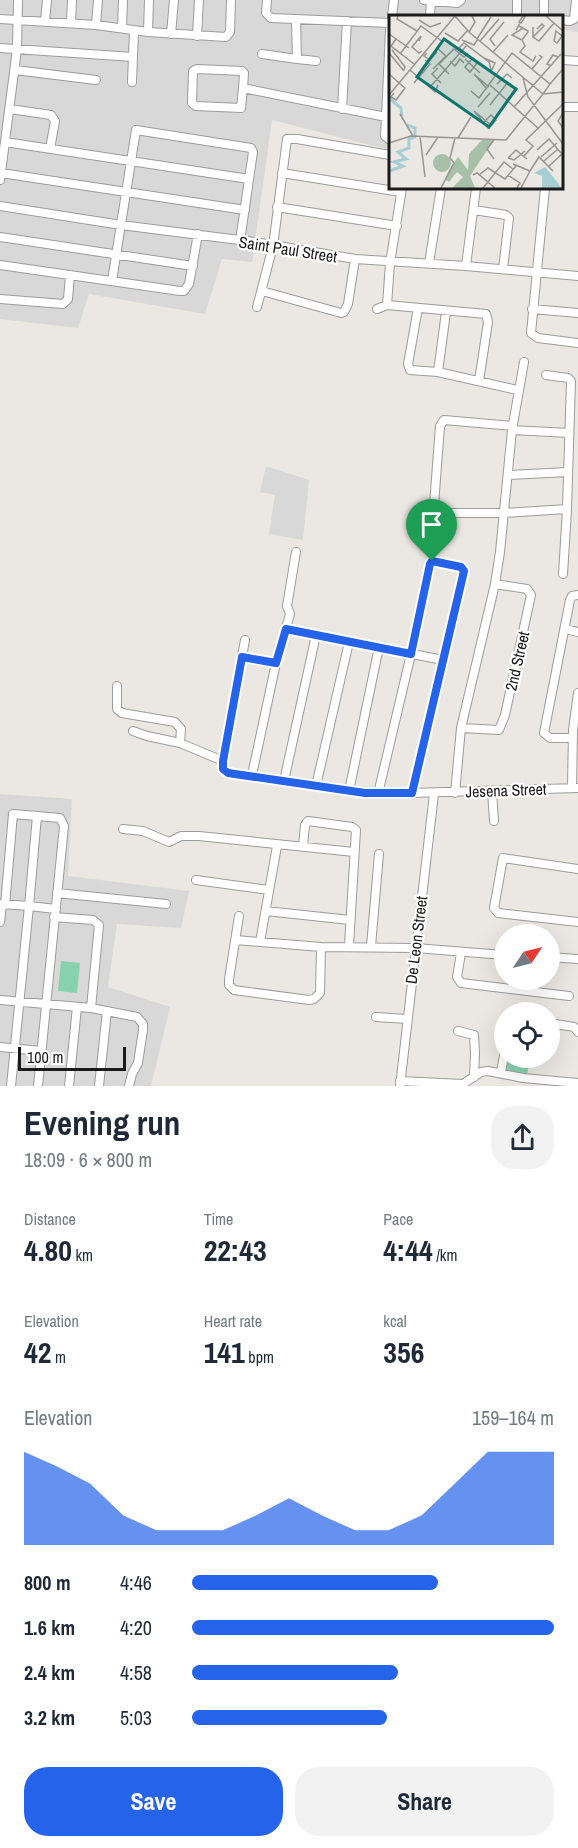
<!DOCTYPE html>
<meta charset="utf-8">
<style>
:root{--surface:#fff;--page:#f2f2f3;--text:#1f2937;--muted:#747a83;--accent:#2563eb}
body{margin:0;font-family:"Archivo Narrow",sans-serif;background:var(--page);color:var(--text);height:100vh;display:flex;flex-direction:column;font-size:22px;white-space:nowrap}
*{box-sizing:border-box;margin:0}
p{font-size:20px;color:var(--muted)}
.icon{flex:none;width:33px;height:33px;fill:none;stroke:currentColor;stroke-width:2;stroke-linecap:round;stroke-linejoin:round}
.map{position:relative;height:1086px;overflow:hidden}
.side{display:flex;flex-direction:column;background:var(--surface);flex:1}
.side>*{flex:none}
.needle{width:39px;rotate:55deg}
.fabs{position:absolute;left:494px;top:924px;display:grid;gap:12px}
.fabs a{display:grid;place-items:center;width:66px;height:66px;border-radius:50%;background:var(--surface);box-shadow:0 6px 24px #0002;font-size:30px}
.scale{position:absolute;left:18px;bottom:15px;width:108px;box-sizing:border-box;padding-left:6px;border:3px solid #1b1b1b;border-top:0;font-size:16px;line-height:21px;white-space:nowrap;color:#1b1b1b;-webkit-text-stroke:4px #fff;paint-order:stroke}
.pin{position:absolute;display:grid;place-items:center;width:51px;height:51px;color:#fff;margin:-62px -26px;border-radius:50% 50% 50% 0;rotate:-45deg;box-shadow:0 0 6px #0007}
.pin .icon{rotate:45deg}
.round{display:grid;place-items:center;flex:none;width:63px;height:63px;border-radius:24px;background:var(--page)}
.head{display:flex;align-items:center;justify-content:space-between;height:102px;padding:0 24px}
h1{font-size:33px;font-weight:800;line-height:45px}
.figures{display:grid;grid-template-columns:repeat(3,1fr);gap:9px;height:102px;padding:6px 24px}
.figures div{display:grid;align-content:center}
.figures b{font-size:30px;font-weight:800}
.figures small{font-size:16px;font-weight:400}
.figures p{font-size:16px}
.chart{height:168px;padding:12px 24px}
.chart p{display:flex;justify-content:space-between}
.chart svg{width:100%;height:108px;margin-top:6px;fill:var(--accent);opacity:.7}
.cta{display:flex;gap:12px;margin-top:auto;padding:12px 24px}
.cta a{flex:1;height:69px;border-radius:24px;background:var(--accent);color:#fff;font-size:24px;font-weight:800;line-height:69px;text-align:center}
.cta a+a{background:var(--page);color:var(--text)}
ul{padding:0 24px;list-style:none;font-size:20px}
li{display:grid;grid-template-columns:96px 72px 1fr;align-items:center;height:45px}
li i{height:15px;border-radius:8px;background:var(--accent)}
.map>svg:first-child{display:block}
.residential{fill:#d9d8d8}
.pitch{fill:#89d2af}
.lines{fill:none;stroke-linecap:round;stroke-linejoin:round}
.street-casing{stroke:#9c9c9c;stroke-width:10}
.street{stroke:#fff;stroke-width:8}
.route-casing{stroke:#fff;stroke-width:12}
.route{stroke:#2563eb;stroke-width:8}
.labels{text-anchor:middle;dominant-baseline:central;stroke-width:4.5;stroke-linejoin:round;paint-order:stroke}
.street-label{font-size:16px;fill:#1b1b1b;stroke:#fff}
.inset-river{fill:none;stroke:#a7ced4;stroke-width:3}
.inset-road{fill:none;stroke:#989592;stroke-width:1.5}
.view{fill:#0f766e;fill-opacity:0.15;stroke:#0f766e;stroke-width:3}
.inset-edge{fill:none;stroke:#1b1b1b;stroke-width:3}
</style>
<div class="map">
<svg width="578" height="1086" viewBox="0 0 578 1086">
<rect width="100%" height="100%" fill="#ebe7e2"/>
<path class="residential" d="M 0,0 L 578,0 L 578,32 L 562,30 L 562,16 L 390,16 L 390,150 L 272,120 L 252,262 L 222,259 L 205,314 L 89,294 L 78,328 L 0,319 Z
M 266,466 L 309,480 L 303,540 L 269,534 L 275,495 L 260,492 Z
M 0,794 L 72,799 L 68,876 L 189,891 L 181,928 L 117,924 L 108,987 L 170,1007 L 151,1086 L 0,1086 Z"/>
<path class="pitch" d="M 61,961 L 80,963 L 77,993 L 58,991 Z
M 508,1060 L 529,1064 L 527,1075 L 506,1071 Z"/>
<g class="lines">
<defs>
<path id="street" d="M 267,0 L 266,13 L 271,18 L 390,23
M 424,0 L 457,3 L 461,0
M 517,0 L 517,16
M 544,0 L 544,16
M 392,16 L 394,0
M 430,16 L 431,1
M 0,19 L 96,25 L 148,32 L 226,37 L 230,32 L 231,0
M 562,20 L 570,21 L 574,19 L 576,0
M 45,21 L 47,0
M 71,23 L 72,0
M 96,25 L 98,0
M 122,28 L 123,0
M 148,32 L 149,0
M 171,34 L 174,0
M 197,36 L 199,0
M 0,48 L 133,57
M 262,54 L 297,59 L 296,19
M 297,59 L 316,61
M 562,60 L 578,61
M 15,70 L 96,80
M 132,82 L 134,31
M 243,88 L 244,73 L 242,71 L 197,69 L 193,71 L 192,103 L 196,106 L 241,108 L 243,88 L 386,117 L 385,136 L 390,140
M 562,107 L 578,107
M 10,109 L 51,115 L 55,121 L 50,149
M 342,109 L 347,21
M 386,117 L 390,30
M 5,142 L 249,179
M 1,173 L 245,210
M 282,173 L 401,192
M 0,180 L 17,49 L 18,0
M 402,188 L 390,263 L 387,305 L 486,314 L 488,322 L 479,381
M 545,188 L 531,333 L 538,338 L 578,343
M 0,206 L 121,225 L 255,242 L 355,259 L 466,266 L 578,276
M 277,207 L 397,226
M 474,210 L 506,215 L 509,218 L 503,269
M 0,237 L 193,266
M 429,263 L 441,188
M 0,265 L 180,291 L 184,291 L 189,284 L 198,234
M 466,266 L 476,188
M 112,281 L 136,130 L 251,148 L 253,152 L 240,241
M 262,291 L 341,313 L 344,312 L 348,304 L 355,259
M 0,299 L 63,304 L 68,299 L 70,275
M 257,307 L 273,246 L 287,139 L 297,139 L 390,155
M 418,308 L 408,364 L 410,370 L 438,372 L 517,390
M 377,309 L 387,305
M 532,309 L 578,313
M 438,372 L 446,312
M 546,375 L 568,378 L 571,381 L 567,509 L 563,574
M 509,475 L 568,472
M 567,509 L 503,513 L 440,513 L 436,510 L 434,505 L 440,426 L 444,420 L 513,426 L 512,430 L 569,433
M 286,629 L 443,660
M 565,629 L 578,632
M 245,640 L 223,761 L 223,769 L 227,773 L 378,794 L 578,788
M 242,658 L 276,663
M 117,686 L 117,709 L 122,713 L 175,722 L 181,729 L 180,743
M 461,728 L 499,730 L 505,715 L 531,595 L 527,589 L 495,584
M 133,731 L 147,736 L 180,743 L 223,761
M 573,738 L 550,738 L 544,733 L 570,600 L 572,596 L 578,595
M 252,775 L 276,663 L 290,614 L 287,606 L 296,552
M 284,781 L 316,635
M 316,786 L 349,642
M 572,788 L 573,730 L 578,693
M 349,791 L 379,647
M 492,791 L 494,821
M 455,793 L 461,728 L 495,584 L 500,552 L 512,430 L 524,362
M 378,794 L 411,654 L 430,563 L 433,561 L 461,567 L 464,571 L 412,793
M 123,829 L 143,831 L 169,842 L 181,836 L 199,836 L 354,852
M 303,846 L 305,825 L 308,821 L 352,827 L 356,830 L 349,946
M 578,869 L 503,858 L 494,908 L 498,913 L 578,922
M 196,880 L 269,890
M 57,893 L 166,904
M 5,905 L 13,814 L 37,816
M 266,911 L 350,920
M 239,916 L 229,979 L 229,985 L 234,990 L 309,1000 L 314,999 L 320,993 L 321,947
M 54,917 L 93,920 L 99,925 L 91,1008
M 0,922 L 2,904 L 29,906 L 37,816 L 60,818 L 64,826 L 38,1086
M 236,940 L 321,947 L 415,948 L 504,955
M 260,942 L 277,846
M 371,946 L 379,854
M 461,953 L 457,977 L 461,983 L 569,996
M 549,957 L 578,959
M 0,1000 L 91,1008 L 137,1017 L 143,1024 L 143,1030 L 138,1063 L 132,1074 L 129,1086
M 376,1017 L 407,1019
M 549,1023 L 574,1027 L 578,1032
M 458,1031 L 474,1035 L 475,1053 L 474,1077
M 0,1047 L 41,1051
M 501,1072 L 504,1056
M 400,1081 L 463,1084 L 481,1072 L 488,1071 L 523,1078 L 578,1083
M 11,1086 L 29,906 L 56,909
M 69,1086 L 77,1007
M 99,1086 L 107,1011
M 400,1086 L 434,794"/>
</defs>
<use href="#street" class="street-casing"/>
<use href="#street" class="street"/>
</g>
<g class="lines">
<defs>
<path id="route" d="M 432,561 L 461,567 L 464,571 L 412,793 L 365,793 L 228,773 L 223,769 L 223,761 L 242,657 L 276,663 L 286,629 L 411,654 L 430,564 Z"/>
</defs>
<use href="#route" class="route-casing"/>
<use href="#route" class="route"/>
</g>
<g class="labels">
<g class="street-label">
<text transform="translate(288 249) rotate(9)">Saint Paul Street</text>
<text transform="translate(517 661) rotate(-77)">2nd Street</text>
<text transform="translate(506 790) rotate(-2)">Jesena Street</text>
<text transform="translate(416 940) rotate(-83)">De Leon Street</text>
</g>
</g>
<g transform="translate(389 15)">
<rect width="174" height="174" fill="#ebe7e2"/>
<path d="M 93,125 L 105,125 L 81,161 L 86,173 L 63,173 L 74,162 L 68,157 L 60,167 L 56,164 L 60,155 L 69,142 L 79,155 L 80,139 ZM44 148a9 9 0 1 1 18 0a9 9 0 1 1-18 0Z" fill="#a6c1a8"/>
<path d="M 156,152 L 170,169 L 172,173 L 153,173 L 153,161 L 145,158 Z" fill="#a7ced4"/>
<path class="inset-river" d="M 0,83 L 12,93 L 13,101M 0,156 L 14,151 L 5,147 L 17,144 L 9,137 L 20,133 L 20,124 L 26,122 L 26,113 L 18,110"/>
<path class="inset-road" d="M 9,1 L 8,4 L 28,16M 66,1 L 80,17 L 154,79M 134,1 L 136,2 L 132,8 L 130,7 ZM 157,1 L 174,16M 30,5 L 41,12 L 52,8M 144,12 L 144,22 L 155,11 L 153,9 L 148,14M 127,15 L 130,10 L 130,11 L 139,16 L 139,17 L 133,25 L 123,20 L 134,13M 167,16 L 173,21 L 168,28 L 165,26 ZM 80,17 L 86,7 L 83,1M 56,18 L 69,26 L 79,15M 0,19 L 20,33M 144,22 L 150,26 L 165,8M 7,24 L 2,31 L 25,49M 88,24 L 102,2M 73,25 L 85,30 L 89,24M 133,25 L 136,31 L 131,37 L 144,46 L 147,41M 30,26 L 32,21 L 23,32 L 30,38 L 33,36M 91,26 L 110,4 L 96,20M 106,31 L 101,24 L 115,7M 3,35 L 16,52 L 15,55M 74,36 L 70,33 L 75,28 L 100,47 L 103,58M 104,37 L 119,20M 0,38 L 15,56M 38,38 L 35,41 L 41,45 L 48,37M 11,39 L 32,11 L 54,27M 95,43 L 106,48 L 103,55M 76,44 L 91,58M 83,44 L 76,52 L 81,57 L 88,48M 61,46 L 66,51 L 71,44 L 75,48M 162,51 L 158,49 L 164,40 L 169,42M 49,53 L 43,59 L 52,68M 44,54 L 57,41 L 48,33M 143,54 L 153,42 L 150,40M 21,55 L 46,77 L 49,70M 0,59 L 16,73 L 7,85 L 2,82 L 5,78M 60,59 L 50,49 L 65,34 L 75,42 L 79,38M 134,63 L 139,82 L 174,129M 25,68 L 41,49 L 36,45M 108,69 L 118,59 L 123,63M 161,69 L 173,55M 101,70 L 150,114M 41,72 L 78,30M 98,74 L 85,59 L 100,72M 82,76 L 90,83 L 123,38 L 161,69 L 154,79M 154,79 L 174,77M 0,80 L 66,1M 118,86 L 127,73 L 123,72M 101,90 L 119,67M 89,92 L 101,78M 125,92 L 172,39M 11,99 L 24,121M 95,107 L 102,100 L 107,105 L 102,111M 174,113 L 169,106 L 174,98M 100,114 L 85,96 L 103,111M 31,121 L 36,162M 69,123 L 82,102M 0,128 L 22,121 L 117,125 L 154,79M 148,135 L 160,124 L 173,139M 37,140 L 49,122M 135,141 L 144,131 L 137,125 L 174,89M 152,142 L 168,128M 119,143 L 125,145 L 136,136M 119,143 L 127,135 L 138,144M 105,144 L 98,134 L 105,125M 155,146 L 169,134M 124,149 L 141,156 L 150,142 L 164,156M 160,151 L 174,138M 84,160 L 88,158 L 106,173M 90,160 L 99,153 L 116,164 L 127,151M 119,160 L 131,168 L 128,173M 52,173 L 65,148 L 61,143 L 66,123M 94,173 L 115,147 L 124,154M 132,173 L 141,156"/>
<path class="view" d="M 55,24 L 127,74 L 100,112 L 28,62 Z"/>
<rect width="174" height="174" class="inset-edge"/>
</g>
</svg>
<div class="fabs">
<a><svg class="needle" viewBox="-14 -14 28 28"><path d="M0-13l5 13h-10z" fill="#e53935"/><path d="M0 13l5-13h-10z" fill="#747a83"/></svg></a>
<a><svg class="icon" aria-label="locate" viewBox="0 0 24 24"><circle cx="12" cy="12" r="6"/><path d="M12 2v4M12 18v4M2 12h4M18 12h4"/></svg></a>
</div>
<div class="scale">100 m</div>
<div class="pin" style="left:432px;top:561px;background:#1e9e55"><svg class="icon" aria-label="arrive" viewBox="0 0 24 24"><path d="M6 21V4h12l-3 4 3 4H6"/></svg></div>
</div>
<section class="side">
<div class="head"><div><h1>Evening run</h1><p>18:09 · 6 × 800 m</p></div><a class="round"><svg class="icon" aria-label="share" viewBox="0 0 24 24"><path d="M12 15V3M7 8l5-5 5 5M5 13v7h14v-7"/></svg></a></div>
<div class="figures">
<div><p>Distance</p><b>4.80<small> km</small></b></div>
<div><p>Time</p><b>22:43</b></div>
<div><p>Pace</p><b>4:44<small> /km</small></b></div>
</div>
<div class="figures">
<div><p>Elevation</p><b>42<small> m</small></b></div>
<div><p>Heart rate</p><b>141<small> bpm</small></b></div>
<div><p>kcal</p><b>356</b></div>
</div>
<div class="chart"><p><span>Elevation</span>159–164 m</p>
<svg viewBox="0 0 160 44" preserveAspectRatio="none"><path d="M0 44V6L10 12L20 19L30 32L40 38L50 38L60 38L70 32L80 25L90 32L100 38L110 38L120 32L130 19L140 6L150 6L160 6V44z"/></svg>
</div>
<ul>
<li><b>800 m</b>4:46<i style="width:68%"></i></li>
<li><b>1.6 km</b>4:20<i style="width:100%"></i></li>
<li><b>2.4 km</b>4:58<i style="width:57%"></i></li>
<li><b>3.2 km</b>5:03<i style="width:54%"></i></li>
</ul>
<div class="cta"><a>Save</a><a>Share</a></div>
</section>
